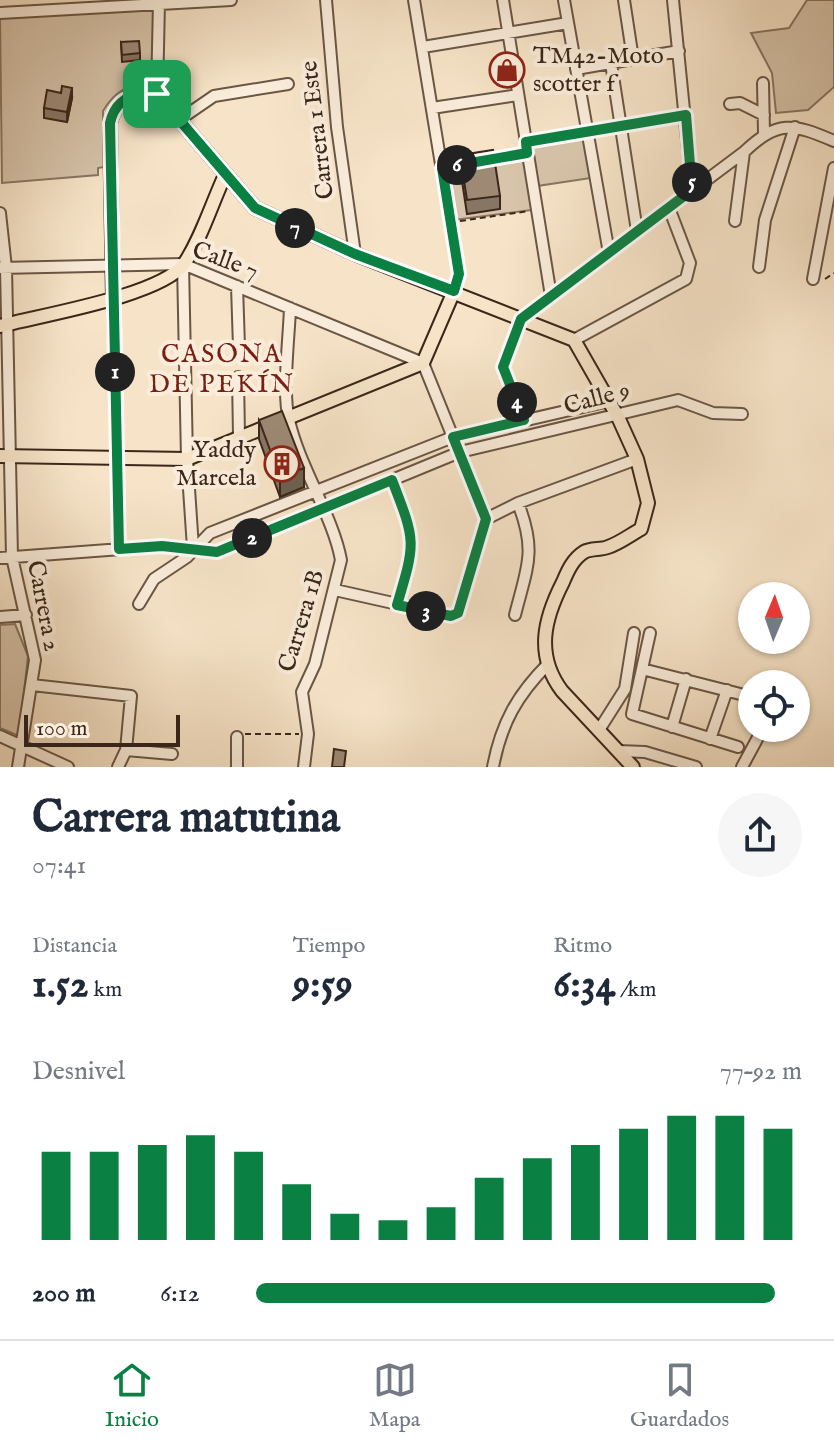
<!DOCTYPE html>
<html lang="es">
<meta charset="utf-8">
<style>
:root{--surface:#fff;--page:#f6f6f7;--text:#1f2937;--muted:#747a83;--line:#e0e1e3;--accent:#0b8043}
body{margin:0;font-family:"IM FELL English",serif;background:var(--page);color:var(--text);height:100vh;display:flex;flex-direction:column;font-size:30px;white-space:nowrap}
*{box-sizing:border-box;margin:0}
p{font-size:26px;color:var(--muted)}
.icon{flex:none;width:44px;height:44px;fill:none;stroke:currentColor;stroke-width:2;stroke-linecap:round;stroke-linejoin:round}
.map{position:relative;height:767px;overflow:hidden}
.drawer{display:flex;flex-direction:column;background:var(--surface);flex:1}
.drawer>*{flex:none}
.needle{width:52px;rotate:2deg}
.tools{position:absolute;left:738px;top:582px;display:grid;gap:16px}
.tools a{display:grid;place-items:center;width:72px;height:72px;border-radius:50%;background:var(--surface);box-shadow:0 2px 6px #0004;font-size:40px}
.scale{position:absolute;left:24px;bottom:20px;width:156px;box-sizing:border-box;padding-left:8px;border:4px solid #3b2619;border-top:0;font-size:22px;line-height:28px;white-space:nowrap;color:#3b2619;-webkit-text-stroke:6px #faeddb;paint-order:stroke}
.pin{position:absolute;display:grid;place-items:center;width:68px;height:68px;color:#fff;margin:-34px;border-radius:16px;box-shadow:0 4px 12px #0006}
.km{position:absolute;width:40px;height:40px;margin:-20px;border-radius:50%;background:#222;color:#fff;font-size:22px;line-height:40px;text-align:center}
.round{display:grid;place-items:center;flex:none;width:84px;height:84px;border-radius:42px;background:var(--page)}
.headline{display:flex;align-items:center;justify-content:space-between;height:136px;padding:0 32px}
h1{font-size:44px;font-weight:700;line-height:60px}
.stats{display:grid;grid-template-columns:repeat(3,1fr);gap:12px;height:136px;padding:8px 32px}
.stats div{display:grid;align-content:center}
.stats b{font-size:40px;font-weight:700}
.stats small{font-size:22px;font-weight:400}
.stats p{font-size:22px}
.chart{height:224px;padding:16px 32px}
.chart p{display:flex;justify-content:space-between}
.chart svg{width:100%;height:144px;margin-top:8px;stroke:var(--accent);stroke-width:6}
ul{padding:0 32px;list-style:none;font-size:26px}
li{display:grid;grid-template-columns:128px 96px 1fr;align-items:center;height:60px}
li i{height:20px;border-radius:10px;background:var(--accent)}
.tabs{display:flex;justify-content:space-around;align-items:center;height:112px;border-top:2px solid var(--line);background:var(--surface);font-size:22px;color:var(--muted)}
.tabs a{display:grid;justify-items:center;gap:4px}
.tabs .current{color:var(--accent)}
.map>svg:first-child{display:block}
.green{fill:#d7c4aa;stroke:#897562;stroke-width:2}
.lines{fill:none;stroke-linecap:round;stroke-linejoin:round}
.minor-casing{stroke:#6a5645;stroke-width:14}
.major-casing{stroke:#3b2619;stroke-width:16}
.path{stroke:#3b2619;stroke-width:2;stroke-dasharray:6 4;stroke-linecap:butt}
.minor{stroke:#faeddb;stroke-width:10}
.major{stroke:#f7e4c8;stroke-width:12}
.wall{fill:#877664;stroke:#3b2619;stroke-width:2}
.shaded-wall{fill:#6e6051;stroke:#3b2619;stroke-width:2}
.building{fill:#9d8974;stroke:#3b2619;stroke-width:2}
.route-casing{stroke:#fff;stroke-width:16}
.route{stroke:#0b8043;stroke-width:10}
.labels{text-anchor:middle;dominant-baseline:central;stroke-width:8;stroke-linejoin:round;paint-order:stroke}
.poi-label{font-size:24px;fill:#3b2619;stroke:#faeddb;text-anchor:start}
.street-label{font-size:24px;fill:#3b2619;stroke:#faeddb}
.neighbourhood-label{font-size:26px;letter-spacing:2px;fill:#7a1f14;stroke:#faeddb}
</style>
<div class="map">
<svg width="834" height="767" viewBox="0 0 834 767">
<rect width="100%" height="100%" fill="#f7e4c8"/>
<filter id="stains"><feTurbulence type="fractalNoise" baseFrequency=".0025" numOctaves="4"/><feColorMatrix values="0 0 0 0 .2 0 0 0 0 .09 0 0 0 0 .02 0 0 0 .5 -.17"/></filter>
<radialGradient id="worn" r=".72"><stop offset=".6" stop-color="#630" stop-opacity="0"/><stop offset="1" stop-color="#630" stop-opacity=".3"/></radialGradient>
<path class="green" d="M 807,0 L 834,0 L 834,87 L 808,110 L 776,113 L 772,73 L 751,33 L 789,28 Z
M 155,10 L 151,86 C 128,84 115,91 103,111 L 104,167 L 98,168 L 98,175 L 2,183 L 0,17 Z
M 584,134 L 591,178 L 537,186 L 530,143 Z
M 524,154 L 532,210 L 454,220 L 446,168 Z
M 15,624 L 28,656 L 19,736 L 0,728 L 0,625 Z"/>
<g class="lines">
<defs>
<path id="minor" d="M 326,0 L 337,127 L 355,254
M 414,0 L 459,274 L 454,291
M 503,0 L 551,296
M 564,0 L 609,253
M 624,0 L 633,59
M 673,0 L 692,190
M 0,13 L 231,0
M 423,47 L 568,23
M 611,63 L 637,231
M 576,69 L 679,51
M 763,83 L 764,133
M 157,94 L 159,2
M 730,104 L 740,103 L 764,115
M 432,108 L 518,95
M 179,120 L 214,96 L 288,84
M 588,131 L 686,115
M 0,213 L 6,268 L 12,557 L 35,660 L 18,767
M 735,221 L 744,152
M 183,264 L 187,459 L 193,548
M 759,267 L 765,220 L 795,127
M 0,268 L 183,264 L 423,363 L 486,519
M 813,279 L 834,168
M 237,286 L 239,347
M 113,297 L 119,549
M 290,308 C 289,338 282,393 289,420 C 299,466 333,516 341,560 L 315,664 L 302,692 L 308,734 L 304,767
M 574,340 L 686,279 L 690,263 L 669,208
M 238,377 L 239,436
M 524,420 L 503,367 L 521,319 L 744,152 C 778,120 792,123 834,141
M 392,480 C 416,542 416,542 397,605
M 0,558 L 162,546 L 217,552 L 460,452 L 678,400 L 713,413 L 742,414
M 335,590 L 451,616 L 458,613 L 486,519 L 518,503 L 637,459
M 139,604 L 154,579 L 187,557 L 210,533 L 453,437 L 609,401
M 515,615 C 527,567 537,552 518,503
M 0,617 L 26,615
M 650,633 L 632,714 L 738,747
M 642,669 L 752,697
M 32,685 L 131,696 L 126,750 L 118,767
M 672,727 L 686,679
M 599,730 L 625,689 L 634,633
M 0,736 L 68,767
M 710,739 L 727,690
M 126,750 L 172,754
M 618,751 L 645,752 L 696,767
M 237,767 L 237,737
M 493,767 C 501,724 517,695 548,664
M 742,767 L 763,728"/>
<path id="major" d="M 113,297 L 110,123 C 116,98 134,91 157,94 L 255,208 L 355,254 L 574,340 L 618,417 L 637,459 L 648,503 L 641,529 C 630,535 620,543 608,547 C 601,550 591,548 584,552 C 573,559 568,570 563,582 C 544,619 535,655 562,691 L 633,767
M 0,326 C 41,315 160,296 184,264 C 201,239 212,203 225,175
M 0,456 L 187,459 L 423,363 L 454,291"/>
</defs>
<use href="#minor" class="minor-casing"/>
<use href="#major" class="major-casing"/>
<path class="path" d="M 535,140 L 576,133
M 494,159 L 516,155
M 460,221 L 529,211
M 825,279 L 834,273
M 245,734 L 299,734"/>
<use href="#minor" class="minor"/>
<use href="#major" class="major"/>
</g>
<path class="wall" d="M 121,42 L 140,53 L 140,60 L 122,62 Z
M 72,98 L 67,122 L 44,118 L 44,108 Z
M 460,155 L 500,196 L 500,209 L 467,214 L 460,168 Z
M 259,420 L 304,487 L 280,497 L 259,439 Z"/>
<path class="shaded-wall" d="M 72,88 L 72,98 L 67,122 L 67,112 Z
M 304,468 L 304,487 L 280,497 L 280,477 Z"/>
<path class="building" d="M 139,41 L 140,53 L 122,55 L 121,42 Z
M 62,86 L 72,88 L 67,112 L 44,108 L 47,90 L 61,93 Z
M 493,150 L 500,196 L 467,200 L 460,155 Z
M 282,411 L 304,468 L 280,477 L 259,420 Z
M 334,749 L 346,751 L 344,767 L 332,767 Z"/>
<g class="lines">
<defs>
<path id="route" d="M 143,93 L 157,94 L 255,208 L 355,254 L 454,291 L 459,274 L 442,168 L 527,153 L 526,142 L 686,115 L 692,190 L 521,319 L 503,367 L 524,420 L 453,437 L 486,519 L 458,613 L 451,616 L 397,605 C 416,541 416,542 392,480 L 217,552 L 162,546 L 119,549 L 110,123 C 114,105 125,96 143,93 Z"/>
</defs>
<use href="#route" class="route-casing"/>
<use href="#route" class="route"/>
</g>
<defs>
<symbol id="shop-ring" viewBox="-11 -11 22 22"><circle r="9.5" fill="#faeddb" stroke="#8f2418" stroke-width="1.5"/><path d="M-5-2.5h2.3a2.7 3.5 0 0 1 5.4 0H5L5.5 6h-11ZM-1.5-2.5h3a1.5 2.3 0 0 0-3 0Z" fill="#8f2418"/></symbol>
<symbol id="building-ring" viewBox="-11 -11 22 22"><circle r="9.5" fill="#faeddb" stroke="#8f2418" stroke-width="1.5"/><path d="M-4-6H4V6H1V3H-1V6H-4ZM-2.5-4.3h1.7v1.8h-1.7ZM.8-4.3h1.7v1.8H.8ZM-2.5-1h1.7V.8h-1.7ZM.8-1h1.7V.8H.8Z" fill="#8f2418"/></symbol>
</defs>
<g fill-rule="evenodd">
<use href="#shop-ring" x="487" y="50" width="40" height="40"/>
<use href="#building-ring" x="262" y="444" width="40" height="40"/>
</g>
<g class="labels">
<g class="poi-label">
<text x="533" y="56">TM42-Moto<tspan x="533" dy="28">scotter f</tspan></text>
<text x="256" y="450" text-anchor="end">Yaddy<tspan x="256" dy="28">Marcela</tspan></text>
</g>
<g class="street-label">
<text transform="translate(318 130) rotate(-97)">Carrera 1 Este</text>
<text transform="translate(225 261) rotate(20)">Calle 7</text>
<text transform="translate(597 399) rotate(-15)">Calle 9</text>
<text transform="translate(43 606) rotate(79)">Carrera 2</text>
<text transform="translate(302 621) rotate(-73)">Carrera 1B</text>
</g>
<g class="neighbourhood-label">
<text x="222" y="354">CASONA<tspan x="222" dy="30">DE PEKÍN</tspan></text>
</g>
</g>
<rect width="100%" height="100%" filter="url(#stains)"/>
<rect width="100%" height="100%" fill="url(#worn)"/>
</svg>
<div class="tools">
<a><svg class="needle" viewBox="-14 -14 28 28"><path d="M0-13l5 13h-10z" fill="#e53935"/><path d="M0 13l5-13h-10z" fill="#747a83"/></svg></a>
<a><svg class="icon" aria-label="locate" viewBox="0 0 24 24"><circle cx="12" cy="12" r="6"/><path d="M12 2v4M12 18v4M2 12h4M18 12h4"/></svg></a>
</div>
<div class="scale">100 m</div>
<div class="pin" style="left:157px;top:94px;background:#1e9e55"><svg class="icon" aria-label="arrive" viewBox="0 0 24 24"><path d="M6 21V4h12l-3 4 3 4H6"/></svg></div>
<b class="km" style="left:115px;top:372px">1</b>
<b class="km" style="left:252px;top:538px">2</b>
<b class="km" style="left:426px;top:611px">3</b>
<b class="km" style="left:517px;top:402px">4</b>
<b class="km" style="left:692px;top:182px">5</b>
<b class="km" style="left:457px;top:165px">6</b>
<b class="km" style="left:295px;top:228px">7</b>
</div>
<section class="drawer">
<div class="headline"><div><h1>Carrera matutina</h1><p>07:41</p></div><a class="round"><svg class="icon" aria-label="share" viewBox="0 0 24 24"><path d="M12 15V3M7 8l5-5 5 5M5 13v7h14v-7"/></svg></a></div>
<div class="stats">
<div><p>Distancia</p><b>1.52<small> km</small></b></div>
<div><p>Tiempo</p><b>9:59</b></div>
<div><p>Ritmo</p><b>6:34<small> /km</small></b></div>
</div>
<div class="chart"><p><span>Desnivel</span>77–92 m</p>
<svg viewBox="0 0 160 44" preserveAspectRatio="none"><path d="M5 44V17M15 44V17M25 44V15M35 44V12M45 44V17M55 44V27M65 44V36M75 44V38M85 44V34M95 44V25M105 44V19M115 44V15M125 44V10M135 44V6M145 44V6M155 44V10"/></svg>
</div>
<ul>
<li><b>200 m</b>6:12<i style="width:95%"></i></li>
</ul>
</section>
<nav class="tabs">
<a class="current"><svg class="icon" aria-label="home" viewBox="0 0 24 24"><path d="M3 11l9-7 9 7M6 9v11h12V9"/></svg>Inicio</a>
<a><svg class="icon" aria-label="map" viewBox="0 0 24 24"><path d="M3 6l6-2 6 2 6-2v14l-6 2-6-2-6 2zM9 4v14M15 6v14"/></svg>Mapa</a>
<a><svg class="icon" aria-label="saved" viewBox="0 0 24 24"><path d="M7 4h10v16l-5-4-5 4z"/></svg>Guardados</a>
</nav>
